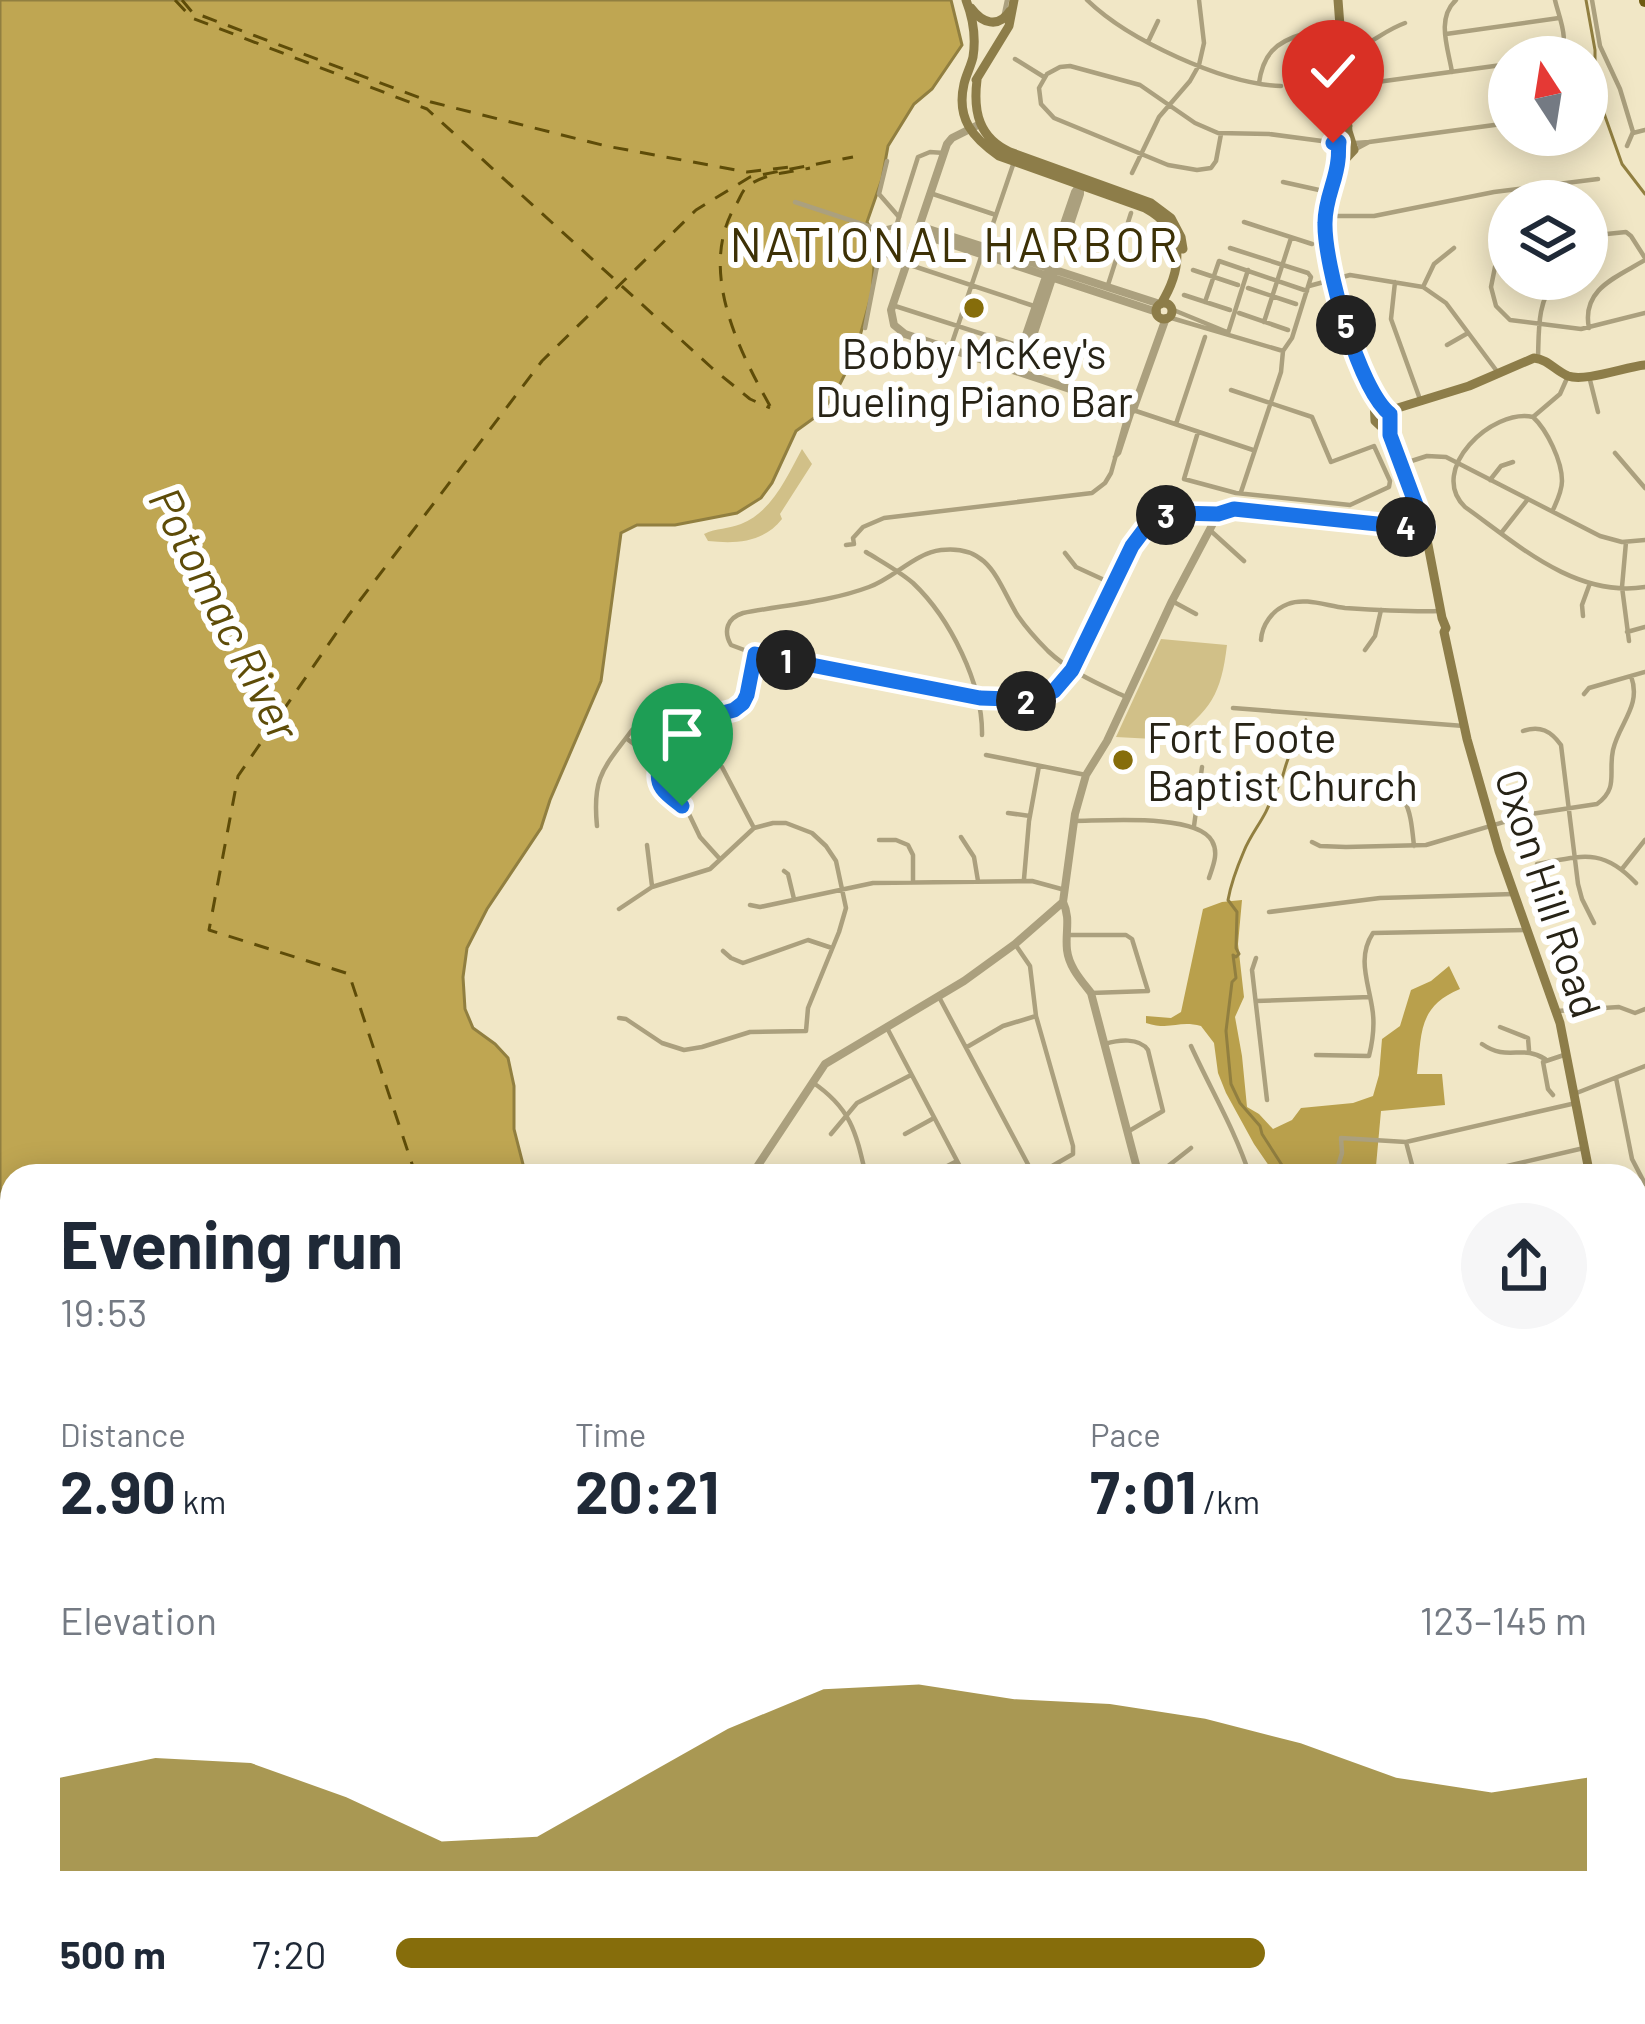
<!DOCTYPE html>
<meta charset="utf-8">
<style>
:root{--surface:#fff;--page:#f6f6f7;--text:#1f2937;--muted:#747a83;--accent:#866d0b}
body{margin:0;font-family:Barlow,sans-serif;background:var(--page);color:var(--text);height:100vh;display:flex;flex-direction:column;font-size:45px;white-space:nowrap}
*{box-sizing:border-box;margin:0}
p{font-size:39px;color:var(--muted)}
.icon{flex:none;width:66px;height:66px;fill:none;stroke:currentColor;stroke-width:2;stroke-linecap:round;stroke-linejoin:round}
.map{position:relative;flex:1;overflow:hidden}
.panel{position:absolute;left:0px;top:1164px;width:1647px;height:861px;display:flex;flex-direction:column;background:var(--surface);border-radius:36px 36px 0 0;box-shadow:0 6px 30px #0003}
.panel>*{flex:none}
.needle{width:78px;rotate:348deg}
.tools{position:absolute;left:1488px;top:36px;display:grid;gap:24px}
.tools a{display:grid;place-items:center;width:120px;height:120px;border-radius:50%;background:var(--surface);box-shadow:0 6px 30px #0003;font-size:60px}
.pin{position:absolute;display:grid;place-items:center;width:102px;height:102px;color:#fff;margin:-123px -51px;border-radius:50% 50% 50% 0;rotate:-45deg;box-shadow:0 0 12px #0007}
.pin .icon{rotate:45deg}
.km{position:absolute;width:60px;height:60px;margin:-30px;border-radius:50%;background:#222;color:#fff;font-size:33px;line-height:60px;text-align:center}
.round{display:grid;place-items:center;flex:none;width:126px;height:126px;border-radius:63px;background:var(--page)}
.headline{display:flex;align-items:center;justify-content:space-between;height:204px;padding:0 60px}
h1{font-size:66px;font-weight:700;line-height:90px}
.figures{display:grid;grid-template-columns:repeat(3,1fr);gap:18px;height:204px;padding:12px 60px}
.figures div{display:grid;align-content:center}
.figures b{font-size:60px;font-weight:700}
.figures small{font-size:33px;font-weight:400}
.figures p{font-size:33px}
.chart{height:336px;padding:24px 60px}
.chart p{display:flex;justify-content:space-between}
.chart svg{width:100%;height:216px;margin-top:12px;fill:var(--accent);opacity:.7}
ul{padding:0 60px;list-style:none;font-size:39px}
li{display:grid;grid-template-columns:192px 144px 1fr;align-items:center;height:90px}
li i{height:30px;border-radius:15px;background:var(--accent)}
.map>svg:first-child{display:block}
.green{fill:#d1c088}
.forest{fill:#b9a04c}
.water{fill:#bfa652;stroke:#917f40;stroke-width:3}
.lines{fill:none;stroke-linecap:round;stroke-linejoin:round}
.stream{stroke:#917f40;stroke-width:3}
.river{stroke:#bfa652;stroke-width:8}
.ferry{stroke:#5e4c08;stroke-width:3;stroke-dasharray:15 12;stroke-linecap:butt}
.pedestrian{stroke:#aba07e;stroke-width:4.5}
.minor{stroke:#aba07e;stroke-width:4.5}
.tertiary{stroke:#aba07e;stroke-width:8}
.secondary{stroke:#8d7d49;stroke-width:9}
.trunk{stroke:#6d5a11;stroke-width:12}
.route-casing{stroke:#fff;stroke-width:24}
.route{stroke:#1a73e8;stroke-width:15}
.poi-dot{fill:#866d0b;stroke:#fff;stroke-width:4.5}
.labels{text-anchor:middle;dominant-baseline:central;stroke-width:12;stroke-linejoin:round;paint-order:stroke}
.poi-label{font-size:42px;fill:#272316;stroke:#fff}
.street-label{font-size:42px;fill:#272316;stroke:#fff}
.water-label{font-size:45px;font-style:italic;fill:#5e4c08;stroke:#fff}
.quarter-label{font-size:48px;letter-spacing:3px;fill:#3d3106;stroke:#fff}
</style>
<div class="map">
<svg width="1645" height="2024" viewBox="0 0 1645 2024">
<rect width="100%" height="100%" fill="#f1e7c6"/>
<path class="green" d="M 802,449 L 812,464 L 780,514 L 782,519 C 763,543 736,544 708,541 L 704,534 C 716,528 729,529 741,524 C 773,511 787,476 802,449 Z
M 1161,639 L 1227,645 C 1221,695 1211,709 1172,740 L 1116,737 Z"/>
<path class="forest" d="M 1242,900 L 1238,944 L 1244,997 L 1235,1017 L 1242,1056 L 1247,1107 L 1259,1114 L 1273,1129 L 1292,1120 L 1301,1108 L 1353,1103 L 1373,1096 L 1379,1075 L 1382,1039 L 1400,1026 L 1411,990 L 1431,981 L 1449,966 L 1460,989 C 1417,1007 1422,1034 1417,1074 L 1442,1074 L 1445,1105 L 1381,1111 L 1376,1166 L 1355,1172 L 1355,1176 L 1276,1176 L 1254,1144 L 1226,1093 L 1218,1073 L 1214,1043 L 1201,1026 C 1177,1020 1172,1031 1146,1023 L 1146,1016 L 1171,1018 L 1181,1012 L 1203,909 L 1222,902 Z
M 1645,1519 L 1645,1897 L 1635,1899 L 1635,1520 Z"/>
<path class="water" d="M 0,0 L 951,0 L 962,45 L 932,89 L 914,104 L 888,146 L 882,179 L 867,222 L 876,238 L 872,293 L 855,354 L 836,392 L 821,413 L 796,431 L 772,483 L 761,498 L 737,513 L 675,525 L 637,525 L 621,533 L 601,681 L 550,800 L 541,828 L 487,909 L 467,948 L 463,977 L 465,1009 L 473,1028 L 495,1044 L 508,1058 L 514,1086 L 514,1129 L 526,1176 L 12,1176 L 12,2013 L 1138,2013 L 1144,2018 L 1169,2024 L 0,2024 Z"/>
<g class="lines">
<path class="stream" d="M 1586,0 L 1595,50 L 1595,88 L 1622,164 L 1645,194
M 1289,1176 L 1262,1134 L 1260,1126 L 1240,1103 L 1231,1084 L 1226,1031 L 1232,982 L 1236,978 L 1233,955 L 1236,957 L 1239,954 L 1236,948 L 1237,912 L 1228,900 C 1231,883 1238,865 1244,851 C 1252,831 1268,815 1272,795 C 1284,784 1283,767 1291,752 L 1298,753 L 1299,744 L 1303,742 L 1306,720"/>
<path class="river" d="M 1645,1897 L 1645,1912
M 1643,2024 L 1645,1989"/>
<path class="ferry" d="M 175,0 L 192,18 L 427,109 L 712,368 L 750,399 L 770,408
M 182,0 L 192,12 L 431,102 L 606,146 L 747,172 L 798,166
M 770,406 C 737,347 697,267 737,203 C 740,198 742,191 747,187 C 761,174 791,172 810,168
M 416,1176 L 349,974 L 209,930 L 238,776 L 348,616 L 542,361 L 696,210 L 750,177 L 853,157
M 480,2013 L 481,2024"/>
<path class="pedestrian" d="M 887,161 L 879,194 L 899,217
M 795,202 L 880,230 L 896,226
M 865,328 L 879,256 L 887,255"/>
<path class="minor" d="M 1087,0 C 1128,40 1223,84 1281,86
M 1555,0 C 1559,18 1572,44 1556,57
M 1592,0 L 1600,46 L 1620,89 L 1633,132 L 1627,146
M 1004,14 L 1007,0
M 1446,34 L 1559,18
M 1148,42 L 1158,21
M 1341,52 C 1369,48 1380,32 1405,23
M 1015,59 L 1044,77
M 1452,72 C 1448,48 1436,18 1456,0
M 1259,83 C 1263,55 1275,42 1303,34
M 1348,86 L 1509,64
M 1633,133 L 1645,130
M 1221,134 L 1216,161 L 1211,168 L 1197,170 L 1168,165 L 1054,118 L 1041,104 L 1039,88 L 1047,74 L 1060,67 L 1070,66 L 1140,85 L 1195,123 L 1218,133 L 1269,134 L 1337,143
M 1369,142 L 1509,123
M 1354,150 L 1369,142 L 1355,143
M 944,153 L 930,152 L 918,157 L 887,255 L 892,259 L 1037,307
M 1132,173 L 1159,117 L 1190,81 L 1199,65 L 1204,43 L 1199,0
M 1283,182 L 1328,192
M 930,193 L 993,214
M 1325,216 L 1374,216 L 1494,192 L 1598,179
M 1244,222 L 1312,244
M 1587,236 L 1626,232 L 1631,236 L 1645,258
M 985,247 L 1014,162
M 1230,248 L 1308,273 L 1311,277 L 1292,338 L 1283,351 L 1281,372 L 1241,492
M 1509,252 L 1495,267 L 1491,287 L 1496,306 L 1510,320 L 1581,329 L 1645,313
M 1193,270 L 1238,285
M 1395,282 L 1391,319 L 1421,402
M 1309,286 L 1350,275 L 1423,287 L 1446,303 L 1496,370
M 1423,287 L 1434,264 L 1454,248
M 1107,288 L 1131,213
M 1248,288 L 1296,304
M 1184,295 L 1230,310
M 1205,302 L 1219,261 L 1307,291
M 892,305 L 1023,347
M 1171,309 L 1227,332
M 1239,313 L 1288,330
M 1168,317 L 1283,351
M 1264,322 L 1291,238
M 1589,328 C 1581,289 1617,277 1645,260
M 1228,333 L 1248,270
M 1447,345 L 1468,333
M 950,349 L 981,257
M 1538,358 C 1539,329 1537,302 1556,279
M 1568,376 L 1560,394 L 1533,417 C 1492,408 1427,470 1465,507 C 1517,544 1575,598 1645,587
M 1589,376 L 1598,412
M 1533,417 C 1547,430 1562,461 1562,481 C 1562,491 1557,501 1553,510
M 1176,424 L 1205,337
M 1198,432 L 1184,479 L 1236,493 L 1350,505 L 1389,487 L 1390,481 L 1374,446 L 1331,462 L 1312,417 L 1231,390
M 1615,453 L 1645,488
M 1115,457 L 1119,453 L 1133,410 L 1253,450
M 1402,464 L 1427,456 L 1446,457 L 1600,536 L 1622,542 L 1645,540
M 1490,480 L 1501,466 L 1513,462
M 1212,532 L 1244,561
M 1502,532 L 1528,499
M 1626,542 L 1622,587 L 1629,641
M 846,545 L 854,544 L 853,538 L 863,527 L 884,518 L 1092,493 L 1105,483 L 1111,473 L 1129,408
M 866,552 C 882,562 899,571 913,583 C 950,618 983,684 982,735
M 1065,553 L 1076,567 L 1113,584
M 1172,601 L 1196,614
M 1583,616 L 1582,605 L 1590,583
M 1627,632 L 1645,627
M 1261,640 C 1262,625 1272,610 1288,604 C 1305,597 1327,606 1345,608 C 1376,610 1408,612 1440,611
M 1365,650 L 1375,636 L 1381,610
M 1584,694 L 1589,688 L 1645,672
M 1126,697 C 1099,684 1070,672 1048,651 C 1037,640 1027,629 1018,616 C 998,584 991,544 941,550 C 915,553 894,578 869,587 C 829,602 784,605 743,613 C 727,618 723,631 731,645 L 755,654 C 815,666 875,678 935,689 C 966,695 1005,708 1035,700 C 1097,684 1103,542 1163,516 C 1180,509 1200,515 1218,514
M 1233,708 L 1464,726
M 1523,731 C 1540,725 1551,731 1561,745 L 1578,884 L 1582,899 L 1594,923
M 627,739 L 661,764
M 986,755 L 1086,775
M 722,767 L 754,828
M 1326,781 C 1339,778 1352,779 1366,781 C 1409,787 1410,808 1414,846
M 1008,813 L 1030,816
M 1074,821 C 1103,821 1197,813 1212,841 C 1219,853 1213,866 1209,878
M 597,826 C 592,776 604,768 632,730
M 1194,826 L 1202,767
M 961,837 L 974,857 L 978,881
M 879,840 L 896,840 L 908,845 L 913,855 L 913,882
M 1312,842 L 1320,846 L 1346,847 L 1426,845 L 1531,814 L 1597,804 C 1619,788 1608,773 1613,750 C 1619,723 1642,706 1631,676
M 647,845 L 652,886
M 719,858 L 700,837 L 688,812 L 661,788 L 658,772 C 666,755 682,728 699,718 C 713,710 734,716 744,702 C 752,690 752,668 755,654
M 1537,864 C 1582,856 1602,847 1636,883
M 1622,869 L 1645,840
M 784,871 L 788,874 L 794,899
M 1024,879 L 1029,821 L 1039,766
M 750,905 L 760,907 L 873,883 L 1032,881 L 1065,890
M 1269,912 L 1380,898 L 1514,894
M 1068,935 L 1126,935 L 1132,939 L 1148,991 L 1091,993
M 723,951 L 731,958 L 743,963 L 808,940 L 832,948
M 1256,958 L 1252,970 L 1267,1100
M 939,997 L 1031,1170 L 1040,1173 L 1073,1154 L 1073,1146 L 1036,1016 L 1030,966 L 1015,944
M 1256,1001 L 1370,997
M 1557,1011 L 1619,1007 L 1635,1013 L 1645,1009
M 619,1018 L 626,1019 L 662,1043 L 684,1050 L 702,1047 L 750,1032 L 806,1031 L 808,1008 L 839,932 L 846,908 L 836,861 L 826,846 L 812,833 L 786,823 L 773,823 L 754,828 L 710,869 L 652,887 L 619,909
M 886,1026 L 965,1176
M 1500,1027 L 1528,1038 L 1529,1050
M 1105,1044 C 1118,1040 1139,1037 1148,1050 L 1163,1111 L 1129,1131
M 1482,1044 C 1508,1062 1522,1044 1545,1059
M 1191,1046 C 1211,1090 1235,1130 1250,1176
M 967,1047 L 1003,1026 L 1036,1016
M 1316,1055 L 1369,1056 C 1373,1040 1375,1023 1372,1007 C 1368,981 1357,957 1373,933 L 1527,930
M 1616,1078 L 1632,1159 L 1645,1184
M 812,1082 C 851,1108 856,1132 866,1176
M 1574,1094 L 1645,1066
M 1553,1095 L 1548,1089 L 1543,1062 L 1567,1054
M 831,1134 L 857,1103 L 911,1075
M 905,1134 L 934,1118
M 1406,1142 L 1415,1176
M 1170,1165 L 1175,1176
M 928,1176 L 957,1161
M 1141,1176 L 1163,1170 L 1191,1148
M 1335,1176 L 1342,1153 L 1341,1138 L 1406,1142 L 1576,1103
M 1480,1176 L 1490,1170 L 1584,1148
M 1635,1486 L 1645,1489"/>
<path class="tertiary" d="M 976,126 L 952,138 L 947,144 L 891,310 L 894,325 L 905,334 L 1133,410 L 1166,318
M 919,226 L 1160,304
M 917,233 L 1157,312
M 1014,370 L 1075,192 L 1080,185
M 1021,372 L 1080,194 L 1080,185
M 1063,902 C 1071,919 1065,932 1067,950 C 1069,967 1081,980 1091,993 L 1139,1176
M 751,1176 L 825,1064 L 964,981 L 1015,944 L 1063,902 L 1075,814 L 1086,775 L 1107,741 L 1172,601 L 1218,514 L 1234,509 L 1425,529
M 1635,1391 L 1645,1388"/>
<path class="secondary" d="M 966,0 C 973,18 976,38 973,57 C 971,66 966,75 964,84 C 956,119 973,138 999,156 L 1145,208 C 1186,230 1183,268 1161,304
M 1338,0 L 1348,131 L 1354,150 L 1339,166
M 971,8 C 982,23 998,29 1010,11
M 976,80 L 1009,26 L 1014,0
M 977,80 C 973,112 979,138 1010,152 L 1151,203 L 1171,218 L 1181,237 L 1183,249
M 1348,126 L 1338,144 L 1339,157 L 1327,197 L 1325,225 L 1328,273 L 1332,291 L 1373,392 L 1383,408
M1156 311a8 8 0 1 1 16 0a8 8 0 1 1-16 0Z
M 1374,400 L 1375,421 L 1390,435
M 1383,408 L 1390,414 L 1390,435 L 1425,529 L 1442,618 L 1446,628 L 1444,632 L 1467,739 L 1499,851 L 1560,1023 L 1590,1176
M 1388,411 L 1469,386 L 1534,358 C 1549,360 1554,370 1568,376 C 1585,382 1625,367 1645,365
M 1635,1342 L 1645,1357"/>
<path class="trunk" d="M 1645,0 L 1645,1"/>
</g>
<g class="lines">
<defs>
<path id="route" d="M 682,806 C 668,795 655,788 659,769 L 697,720 L 734,710 L 743,703 L 747,695 L 755,654 L 980,698 L 1036,700 L 1054,691 L 1072,670 L 1132,546 L 1144,530 L 1164,515 L 1176,513 L 1218,514 L 1234,509 L 1425,529 L 1390,435 L 1390,414 C 1359,390 1324,264 1325,223 C 1325,198 1336,182 1338,160 C 1339,154 1338,148 1339,142 L 1333,143"/>
</defs>
<use href="#route" class="route-casing"/>
<use href="#route" class="route"/>
</g>
<g class="poi-dot">
<circle cx="974" cy="308" r="12"/>
<circle cx="1123" cy="760" r="12"/>
</g>
<g class="labels">
<g class="poi-label">
<text x="974" y="352">Bobby McKey's<tspan x="974" dy="48">Dueling Piano Bar</tspan></text>
<text x="1147" y="736" text-anchor="start">Fort Foote<tspan x="1147" dy="48">Baptist Church</tspan></text>
</g>
<g class="street-label">
<text transform="translate(1550 893) rotate(72)">Oxon Hill Road</text>
</g>
<g class="water-label">
<text transform="translate(226 613) rotate(63)">Potomac River</text>
</g>
<g class="quarter-label">
<text x="955" y="243">NATIONAL HARBOR</text>
</g>
</g>
</svg>
<div class="tools">
<a><svg class="needle" viewBox="-14 -14 28 28"><path d="M0-13l5 13h-10z" fill="#e53935"/><path d="M0 13l5-13h-10z" fill="#747a83"/></svg></a>
<a><svg class="icon" aria-label="layers" viewBox="0 0 24 24"><path d="M12 4l9 5-9 5-9-5zM3 14l9 5 9-5"/></svg></a>
</div>
<div class="pin" style="left:682px;top:806px;background:#1e9e55"><svg class="icon" aria-label="arrive" viewBox="0 0 24 24"><path d="M6 21V4h12l-3 4 3 4H6"/></svg></div>
<div class="pin" style="left:1333px;top:143px;background:#d93025"><svg class="icon" aria-label="check" viewBox="0 0 24 24"><path d="M5 12l5 5 9-10"/></svg></div>
<b class="km" style="left:786px;top:660px">1</b>
<b class="km" style="left:1026px;top:701px">2</b>
<b class="km" style="left:1166px;top:515px">3</b>
<b class="km" style="left:1406px;top:527px">4</b>
<b class="km" style="left:1346px;top:325px">5</b>
<section class="panel">
<div class="headline"><div><h1>Evening run</h1><p>19:53</p></div><a class="round"><svg class="icon" aria-label="share" viewBox="0 0 24 24"><path d="M12 15V3M7 8l5-5 5 5M5 13v7h14v-7"/></svg></a></div>
<div class="figures">
<div><p>Distance</p><b>2.90<small> km</small></b></div>
<div><p>Time</p><b>20:21</b></div>
<div><p>Pace</p><b>7:01<small> /km</small></b></div>
</div>
<div class="chart"><p><span>Elevation</span>123–145 m</p>
<svg viewBox="0 0 160 44" preserveAspectRatio="none"><path d="M0 44V25L10 21L20 22L30 29L40 38L50 37L60 26L70 15L80 7L90 6L100 9L110 10L120 13L130 18L140 25L150 28L160 25V44z"/></svg>
</div>
<ul>
<li><b>500 m</b>7:20<i style="width:73%"></i></li>
</ul>
</section>
</div>
